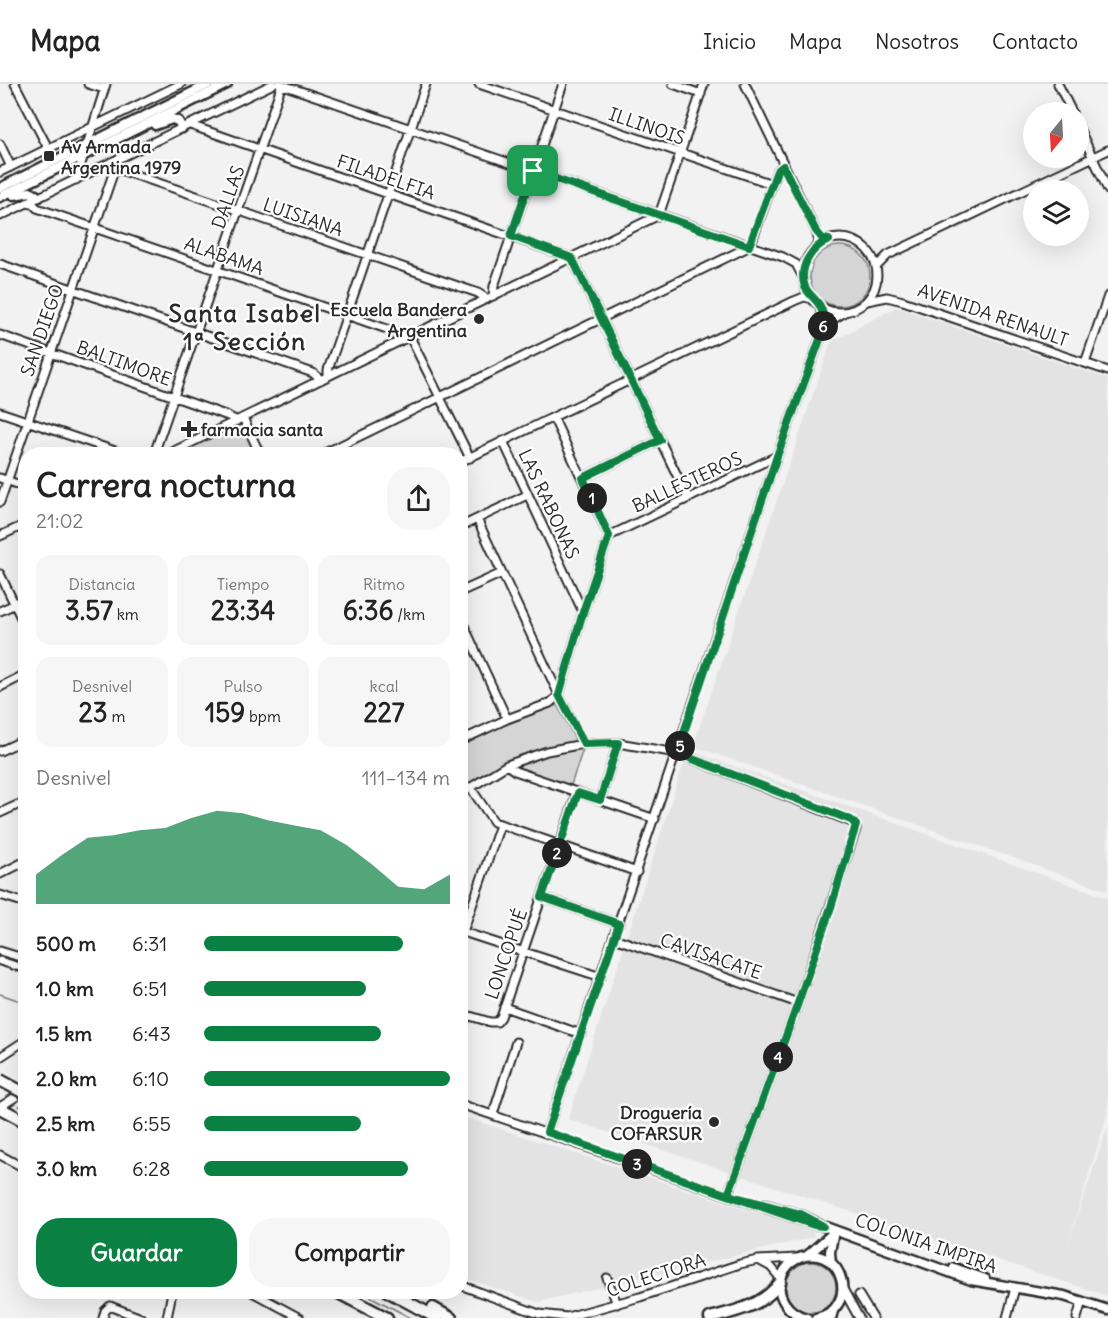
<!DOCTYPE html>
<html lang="es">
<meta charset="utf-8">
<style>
:root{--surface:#fff;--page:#f6f6f6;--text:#222;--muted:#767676;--line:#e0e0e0;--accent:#0b8043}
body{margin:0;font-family:Delius,sans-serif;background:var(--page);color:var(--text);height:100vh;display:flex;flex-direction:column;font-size:22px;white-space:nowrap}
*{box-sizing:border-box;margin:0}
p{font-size:20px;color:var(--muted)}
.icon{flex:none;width:33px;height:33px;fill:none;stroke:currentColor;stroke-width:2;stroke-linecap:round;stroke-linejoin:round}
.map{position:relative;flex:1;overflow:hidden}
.side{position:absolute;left:18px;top:363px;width:450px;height:852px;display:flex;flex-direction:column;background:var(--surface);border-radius:24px;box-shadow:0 6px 24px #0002}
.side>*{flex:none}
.needle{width:39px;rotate:198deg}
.fabs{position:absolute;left:1023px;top:18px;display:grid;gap:12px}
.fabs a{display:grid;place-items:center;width:66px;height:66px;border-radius:50%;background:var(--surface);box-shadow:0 6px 24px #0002;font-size:30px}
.pin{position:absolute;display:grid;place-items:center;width:51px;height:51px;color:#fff;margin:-26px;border-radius:12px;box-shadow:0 3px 9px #0006}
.km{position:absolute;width:30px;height:30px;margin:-15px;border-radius:50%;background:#222;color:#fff;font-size:16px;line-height:30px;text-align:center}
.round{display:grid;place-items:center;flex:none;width:63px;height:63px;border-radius:24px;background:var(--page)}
.head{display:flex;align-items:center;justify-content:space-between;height:102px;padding:0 18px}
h1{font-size:33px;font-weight:700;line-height:45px}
.figures{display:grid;grid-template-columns:repeat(3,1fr);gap:9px;height:102px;padding:6px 18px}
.figures div{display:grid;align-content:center;border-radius:15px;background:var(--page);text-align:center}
.figures b{font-size:26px;font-weight:700}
.figures small{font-size:16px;font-weight:400}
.figures p{font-size:16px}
.chart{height:168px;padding:12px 18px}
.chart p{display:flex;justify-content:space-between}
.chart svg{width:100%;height:108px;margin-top:6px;fill:var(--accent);opacity:.7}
.button{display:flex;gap:12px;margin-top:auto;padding:12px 18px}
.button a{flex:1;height:69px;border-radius:24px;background:var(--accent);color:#fff;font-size:24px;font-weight:700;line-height:69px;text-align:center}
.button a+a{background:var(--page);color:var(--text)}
ul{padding:0 18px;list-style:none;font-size:20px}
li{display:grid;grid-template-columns:96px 72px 1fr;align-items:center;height:45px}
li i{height:15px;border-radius:8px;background:var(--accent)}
header{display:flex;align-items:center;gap:36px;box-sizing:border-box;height:84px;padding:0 30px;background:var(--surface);border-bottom:2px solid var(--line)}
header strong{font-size:28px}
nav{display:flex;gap:33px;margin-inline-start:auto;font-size:21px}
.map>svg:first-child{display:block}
.built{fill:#e3e3e3}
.green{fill:#d5d5d5;stroke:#808080;stroke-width:1.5}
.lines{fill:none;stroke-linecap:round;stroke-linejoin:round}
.stream{stroke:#787878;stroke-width:1.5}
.minor-casing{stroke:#2b2b2b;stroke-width:11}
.major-casing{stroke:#2b2b2b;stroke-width:13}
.highway-casing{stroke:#2b2b2b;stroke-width:15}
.minor{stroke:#fff;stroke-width:7}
.major{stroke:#fff;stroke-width:8}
.highway{stroke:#fff;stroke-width:10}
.highway-bridge-casing{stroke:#2b2b2b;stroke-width:15;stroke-linecap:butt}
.highway-bridge{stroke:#fff;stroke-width:10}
.route-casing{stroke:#fff;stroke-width:12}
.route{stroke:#0b8043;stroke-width:8}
.poi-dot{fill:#2b2b2b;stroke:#fff;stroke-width:2}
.labels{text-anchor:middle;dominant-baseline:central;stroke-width:4.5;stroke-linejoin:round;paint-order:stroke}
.street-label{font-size:18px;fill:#2b2b2b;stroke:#fff}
.poi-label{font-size:18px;font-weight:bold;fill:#2b2b2b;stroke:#fff;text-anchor:start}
.district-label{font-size:24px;font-weight:bold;letter-spacing:1.5px;fill:#2b2b2b;stroke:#fff}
</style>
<header>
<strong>Mapa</strong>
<nav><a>Inicio</a><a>Mapa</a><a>Nosotros</a><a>Contacto</a></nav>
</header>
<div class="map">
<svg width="1108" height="1234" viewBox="0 0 1108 1234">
<rect width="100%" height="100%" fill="#f2f2f2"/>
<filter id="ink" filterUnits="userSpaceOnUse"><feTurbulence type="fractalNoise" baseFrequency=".0167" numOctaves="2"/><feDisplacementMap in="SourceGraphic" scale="12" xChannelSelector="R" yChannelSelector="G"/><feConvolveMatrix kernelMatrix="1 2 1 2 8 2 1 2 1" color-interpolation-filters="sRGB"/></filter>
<g filter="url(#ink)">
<path class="built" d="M 896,223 L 1108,295 L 1108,807 L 693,662 L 831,258 Z
M 688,666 L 1108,814 L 1108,1028 L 1067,1162 L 1108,1042 L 1108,1212 L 568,1035 Z
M 461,1032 L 813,1147 L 814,1153 L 538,1218 L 461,1193 Z"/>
<path class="green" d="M810 192a30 30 0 1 1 60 0a30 30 0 1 1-60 0Z
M 241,338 L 257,370 L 173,370 Z
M 557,621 L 578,657 L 545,664 L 504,682 L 461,708 L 461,662 L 502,642 Z
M 583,665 L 570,704 L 519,685 L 519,680 L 548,670 Z
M786 1203a25 25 0 1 1 50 0a25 25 0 1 1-50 0Z"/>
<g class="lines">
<path class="stream" d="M 0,910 L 26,919
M 19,1022 L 26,1026
M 362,1208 L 411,1234"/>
<defs>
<path id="minor" d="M 15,0 L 48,64
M 88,0 L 104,5
M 280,0 L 783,173 L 796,180 L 804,195
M 479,0 L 772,100
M 673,0 L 701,10
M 745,0 L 816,147 L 818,153 L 817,162
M 1058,0 L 1072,28
M 190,41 L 572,174 L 688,414
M 1078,42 L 1108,106
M 0,60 L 11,83
M 111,78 L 115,84 L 478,209 L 487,215
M 0,88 L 181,0
M 76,96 L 106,0
M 30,117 L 37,124 L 410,253 L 470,374
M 659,131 L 704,0
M 0,132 L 273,0
M803 191a37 37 0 1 1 74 0a37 37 0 1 1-74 0Z
M 0,180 L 313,289 L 321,296
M 876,183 L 888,171 L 1108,66
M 493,212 L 494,202 L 563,0
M 867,217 L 887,213 L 903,217 L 1108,287
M 823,248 L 832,236 L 845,228
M 0,251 L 228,332 L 237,337
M 1085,279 L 1108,212
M 328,292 L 328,286 L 426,0
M 0,328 L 124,370
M 553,333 L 609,452
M 243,334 L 260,370
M 503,357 L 583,528
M 154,370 L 282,0
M 168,370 L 659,131
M 323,370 L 744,165 L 752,157 L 777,87 L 783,82
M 460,378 L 794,217 L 804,213 L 813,215
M 0,394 L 26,403
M 583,394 L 660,356
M 0,418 L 115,84
M 477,435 L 559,611 L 583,660
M 460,443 L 527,411
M 0,452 L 26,440
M 609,452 L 777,372
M 0,490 L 26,544
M 460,508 L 502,489
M 0,527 L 26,515
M 460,533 L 507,635
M 0,603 L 26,590
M 559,611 L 583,528 L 609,452
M 460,657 L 507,635 L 550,619 L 559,611
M 0,667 L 26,655
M 507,681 L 515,687 L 655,735
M 470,703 L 494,738 L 637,788
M 460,710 L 507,681 L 547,667 L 583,660 L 618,659 L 677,669 L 854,739 L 856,745 L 798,919 L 728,1111
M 600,716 L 618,659
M 0,729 L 26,717
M 0,790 L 26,777
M 0,811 L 26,819
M 542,813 L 619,840
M 460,847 L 601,893
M 463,848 L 500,741
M 614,854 L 798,919
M 0,867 L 26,875
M 0,877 L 26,885
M 504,923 L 581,950
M 460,929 L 490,938 L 497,938 L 501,933 L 577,709
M 460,950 L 467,931
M 0,973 L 26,956
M 460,1020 L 814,1141 L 823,1142
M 0,1023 L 23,1008
M 493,1030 L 516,958
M 547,1048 L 777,372 L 822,250 L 823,234 L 819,221
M 0,1071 L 26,1085
M 765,1120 L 801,1130 L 819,1139
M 760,1177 L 771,1183 L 781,1195
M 607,1194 L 617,1220
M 460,1201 L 539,1230 L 567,1233 L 640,1213 L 740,1180 L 758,1176 L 797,1174
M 843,1205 L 859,1234
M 252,1208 L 300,1234
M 859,1211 L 873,1234
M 103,1234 L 105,1227 L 110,1222 L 141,1234
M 167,1234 L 172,1208
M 1007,1234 L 1015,1204
M 1077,1234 L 1082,1217"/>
<path id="major" d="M 155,41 L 172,35 L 178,37 L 182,44
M 0,104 L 209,0
M 14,111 L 30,108 L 39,113
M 0,113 L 227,0
M 823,1142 L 971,1196 L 1064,1212 L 1108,1226
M 808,1171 L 832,1150
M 831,1179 L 830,1168 L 834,1146
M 954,1184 L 985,1195
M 807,1234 C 788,1230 774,1211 782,1192 C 785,1183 793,1176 802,1173 C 843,1161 861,1225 816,1234"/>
<path id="highway" d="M 0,1024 L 26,1038
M 337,1208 L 387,1234
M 389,1208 L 437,1234
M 433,1224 L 451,1234
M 710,1234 C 737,1227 762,1222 780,1199
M 830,1234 L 832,1227"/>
</defs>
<use href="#minor" class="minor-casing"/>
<use href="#major" class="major-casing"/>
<use href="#highway" class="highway-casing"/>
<use href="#minor" class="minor"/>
<use href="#major" class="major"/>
<use href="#highway" class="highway"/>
<defs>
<path id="highway-bridge" d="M 0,996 L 26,1010"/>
</defs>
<use href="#highway-bridge" class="highway-bridge-casing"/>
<use href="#highway-bridge" class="highway-bridge"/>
</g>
</g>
<g class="lines" filter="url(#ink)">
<defs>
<path id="route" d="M 533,87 L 511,152 L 572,174 L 660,356 L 583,394 L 609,452 L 583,528 L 559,611 L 584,660 L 618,659 L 600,716 L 578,709 L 542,813 L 619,840 L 547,1048 L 814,1141 L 823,1142 L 801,1130 L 728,1111 L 798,919 L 831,823 L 856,741 L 851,736 L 677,669 L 777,372 L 822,250 C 823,241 825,231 820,222 C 816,215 809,211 805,203 C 798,184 811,163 829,156 L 822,154 L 816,147 L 783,82 L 777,87 L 749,162 L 533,87"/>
</defs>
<use href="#route" class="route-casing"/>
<use href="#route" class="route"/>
</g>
<g class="poi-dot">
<rect x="43" y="66" width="12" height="12" rx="3"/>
<circle cx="479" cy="235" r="6"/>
<path d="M186 336h6v6h6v6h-6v6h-6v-6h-6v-6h6z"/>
<circle cx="714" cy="1038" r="6"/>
</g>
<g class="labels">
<g class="street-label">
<text transform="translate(647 42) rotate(19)">ILLINOIS</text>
<text transform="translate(386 93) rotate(19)">FILADELFIA</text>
<text transform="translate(228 113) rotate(-71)">DALLAS</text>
<text transform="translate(303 133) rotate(19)">LUISIANA</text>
<text transform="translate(224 172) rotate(19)">ALABAMA</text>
<text transform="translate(993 231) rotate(19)">AVENIDA RENAULT</text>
<text transform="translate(42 246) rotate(-71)">SAN DIEGO</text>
<text transform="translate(124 279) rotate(20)">BALTIMORE</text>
<text transform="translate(687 398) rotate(-25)">BALLESTEROS</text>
<text transform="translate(549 420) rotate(65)">LAS RABONAS</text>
<text transform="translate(506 870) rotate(-71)">LONCOPUÉ</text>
<text transform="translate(711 872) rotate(19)">CAVISACATE</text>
<text transform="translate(926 1159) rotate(19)">COLONIA IMPIRA</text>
<text transform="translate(656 1191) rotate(-18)">COLECTORA</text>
</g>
<g class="poi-label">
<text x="61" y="62">Av Armada<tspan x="61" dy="21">Argentina 1979</tspan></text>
<text x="467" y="225" text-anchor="end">Escuela Bandera<tspan x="467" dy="21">Argentina</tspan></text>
<text x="201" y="345">farmacia santa</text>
<text x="702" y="1028" text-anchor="end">Droguería<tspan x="702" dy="21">COFARSUR</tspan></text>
</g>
<g class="district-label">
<text x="245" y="229">Santa Isabel<tspan x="245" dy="28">1ª Sección</tspan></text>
</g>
</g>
</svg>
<div class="fabs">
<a><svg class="needle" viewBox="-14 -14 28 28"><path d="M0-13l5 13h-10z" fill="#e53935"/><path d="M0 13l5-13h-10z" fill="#767676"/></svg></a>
<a><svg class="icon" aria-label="layers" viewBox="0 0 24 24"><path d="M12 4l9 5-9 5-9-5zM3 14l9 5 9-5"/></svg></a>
</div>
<div class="pin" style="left:533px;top:87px;background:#1e9e55"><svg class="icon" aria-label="arrive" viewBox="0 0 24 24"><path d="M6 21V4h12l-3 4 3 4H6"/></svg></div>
<b class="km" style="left:592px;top:414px">1</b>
<b class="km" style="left:557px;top:769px">2</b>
<b class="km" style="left:637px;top:1080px">3</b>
<b class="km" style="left:778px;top:973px">4</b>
<b class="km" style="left:680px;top:662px">5</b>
<b class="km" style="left:823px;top:242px">6</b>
<section class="side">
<div class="head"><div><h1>Carrera nocturna</h1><p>21:02</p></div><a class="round"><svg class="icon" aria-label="share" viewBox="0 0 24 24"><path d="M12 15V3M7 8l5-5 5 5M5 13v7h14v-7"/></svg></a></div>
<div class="figures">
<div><p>Distancia</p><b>3.57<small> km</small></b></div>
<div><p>Tiempo</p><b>23:34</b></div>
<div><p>Ritmo</p><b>6:36<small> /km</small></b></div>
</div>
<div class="figures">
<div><p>Desnivel</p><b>23<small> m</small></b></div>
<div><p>Pulso</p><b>159<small> bpm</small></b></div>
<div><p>kcal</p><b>227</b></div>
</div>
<div class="chart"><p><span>Desnivel</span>111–134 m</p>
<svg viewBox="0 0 160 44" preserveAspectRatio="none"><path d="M0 44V32L10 24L20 17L30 16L40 14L50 13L60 9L70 6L80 7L90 10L100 12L110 14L120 20L130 28L140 37L150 38L160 32V44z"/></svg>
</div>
<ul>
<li><b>500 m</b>6:31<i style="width:81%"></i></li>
<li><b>1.0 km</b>6:51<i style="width:66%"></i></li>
<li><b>1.5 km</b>6:43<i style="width:72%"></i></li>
<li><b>2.0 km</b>6:10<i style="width:100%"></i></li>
<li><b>2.5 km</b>6:55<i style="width:64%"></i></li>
<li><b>3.0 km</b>6:28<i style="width:83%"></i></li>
</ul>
<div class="button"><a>Guardar</a><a>Compartir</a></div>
</section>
</div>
